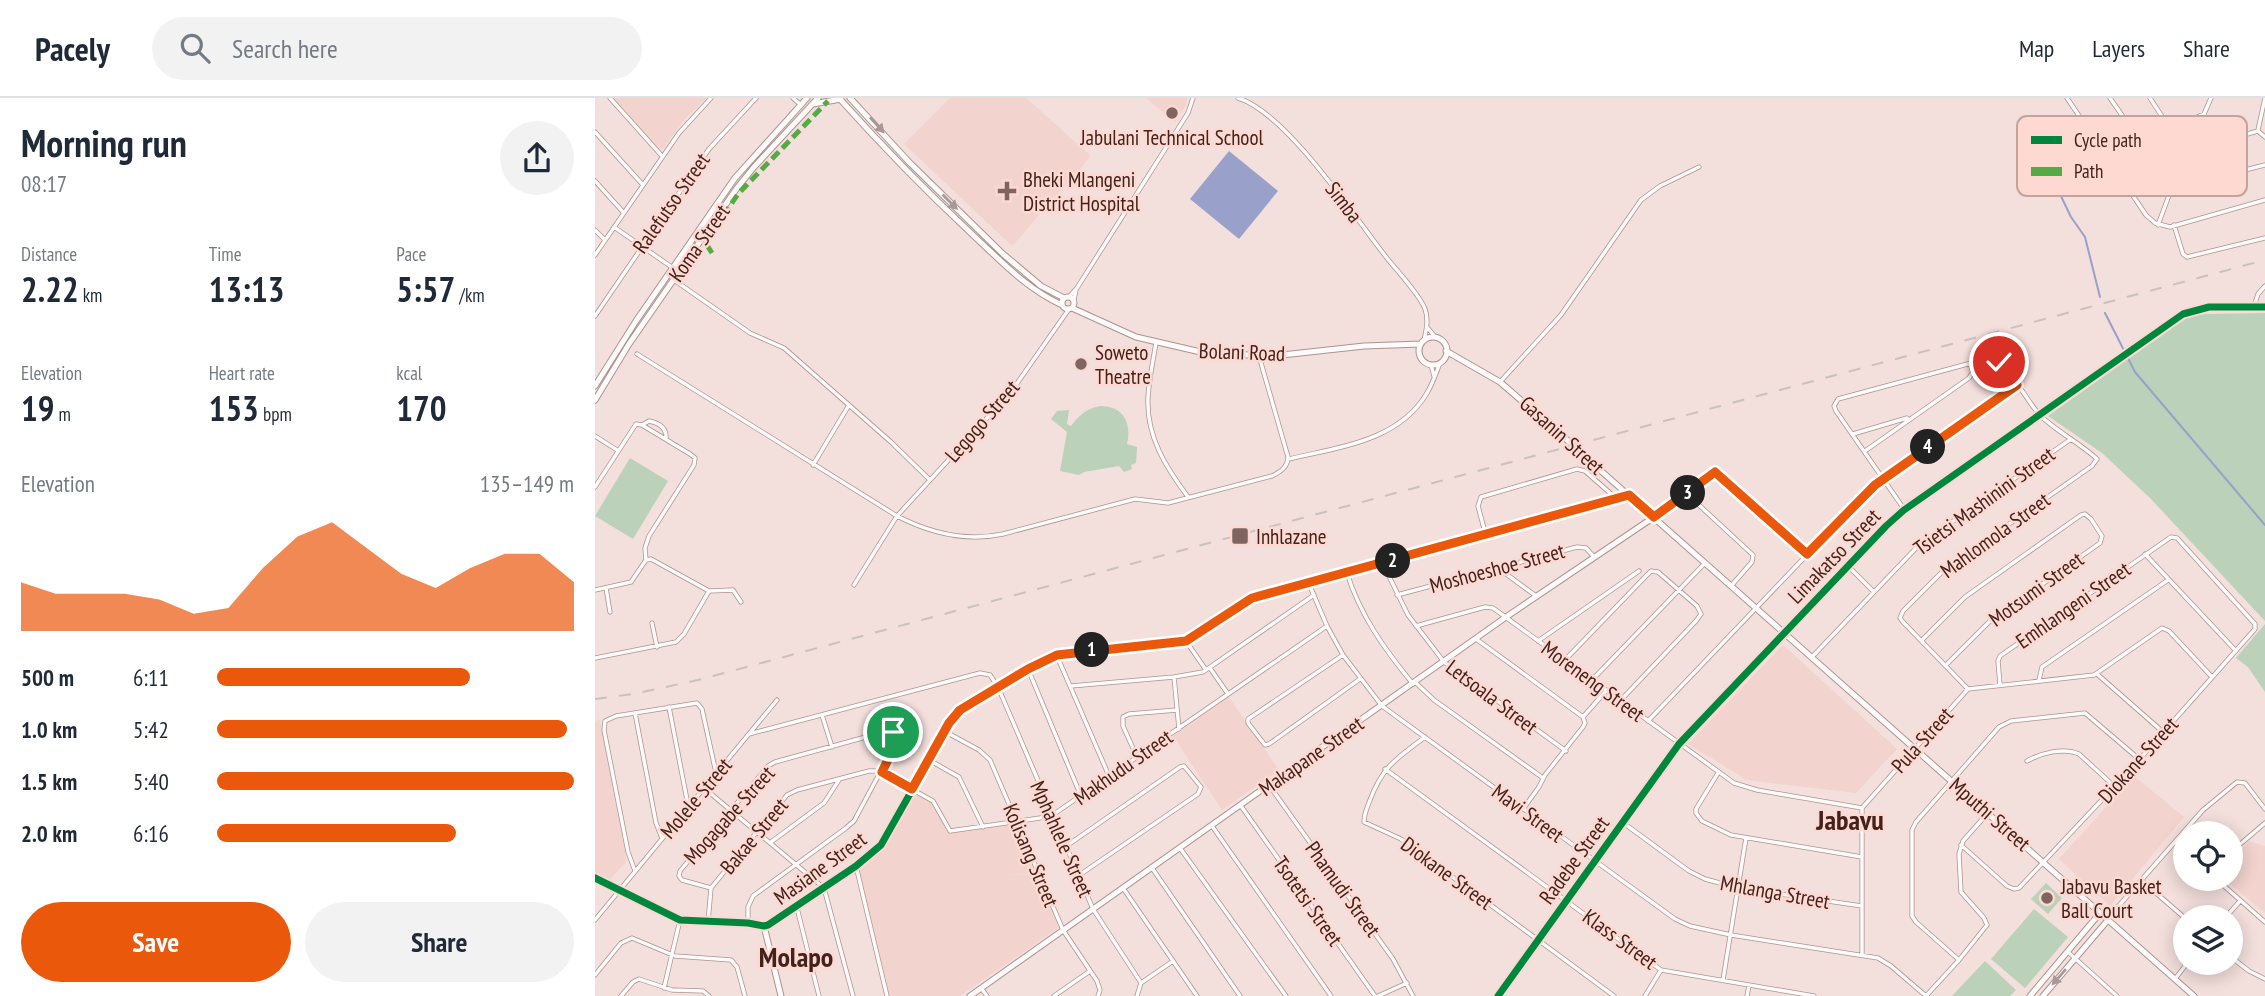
<!DOCTYPE html>
<meta charset="utf-8">
<style>
:root{--surface:#fff;--page:#f2f2f3;--text:#1f2937;--muted:#747a83;--line:#e0e1e3;--accent:#ea580c}
body{margin:0;font-family:"PT Sans Narrow",sans-serif;background:var(--page);color:var(--text);height:100vh;display:flex;flex-direction:column;font-size:26px;white-space:nowrap}
*{box-sizing:border-box;margin:0}
p{font-size:23px;color:var(--muted)}
.icon{flex:none;width:38px;height:38px;fill:none;stroke:currentColor;stroke-width:2;stroke-linecap:round;stroke-linejoin:round}
.map{position:relative;flex:1;overflow:hidden}
.panel{display:flex;flex-direction:column;background:var(--surface);width:595px}
.panel>*{flex:none}
.buttons{position:absolute;left:1578px;top:723px;display:grid;gap:14px}
.buttons a{display:grid;place-items:center;width:70px;height:70px;border-radius:50%;background:var(--surface);box-shadow:0 4px 18px #0003;font-size:35px}
.pin{position:absolute;display:grid;place-items:center;width:60px;height:60px;color:#fff;margin:-30px;border:4px solid #fff;border-radius:50%;box-shadow:0 2px 7px #0007}
.km{position:absolute;width:35px;height:35px;margin:-18px;border-radius:50%;background:#222;color:#fff;font-size:19px;line-height:35px;text-align:center}
.round{display:grid;place-items:center;flex:none;width:74px;height:74px;border-radius:37px;background:var(--page)}
.summary{display:flex;align-items:center;justify-content:space-between;height:119px;padding:0 21px}
h1{font-size:38px;font-weight:800;line-height:52px}
.stats{display:grid;grid-template-columns:repeat(3,1fr);gap:10px;height:119px;padding:7px 21px}
.stats div{display:grid;align-content:center}
.stats b{font-size:35px;font-weight:800}
.stats small{font-size:19px;font-weight:400}
.stats p{font-size:19px}
.chart{height:196px;padding:14px 21px}
.chart p{display:flex;justify-content:space-between}
.chart svg{width:100%;height:126px;margin-top:7px;fill:var(--accent);opacity:.7}
.cta{display:flex;gap:14px;margin-top:auto;padding:14px 21px}
.cta a{flex:1;height:80px;border-radius:42px;background:var(--accent);color:#fff;font-size:28px;font-weight:800;line-height:80px;text-align:center}
.cta a+a{background:var(--page);color:var(--text)}
ul{padding:0 21px;list-style:none;font-size:23px}
li{display:grid;grid-template-columns:112px 84px 1fr;align-items:center;height:52px}
li i{height:18px;border-radius:9px;background:var(--accent)}
header{display:flex;align-items:center;gap:42px;box-sizing:border-box;height:98px;padding:0 35px;background:var(--surface);border-bottom:2px solid var(--line)}
header strong{font-size:33px}
nav{display:flex;gap:38px;margin-inline-start:auto;font-size:24px}
.search{width:490px;height:63px;background:var(--page);display:flex;align-items:center;gap:18px;box-sizing:border-box;padding:0 24px;border-radius:38px;color:var(--muted);font-size:26px}
main{display:flex;flex:1;min-height:0}
.map>svg:first-child{display:block}
.built{fill:#f2d3ce}
.green{fill:#bcd1b9}
.water{fill:#99a0ca}
.lines{fill:none;stroke-linecap:round;stroke-linejoin:round}
.stream{stroke:#99a0ca;stroke-width:2}
.street-casing{stroke:#ab9490;stroke-width:5}
.secondary-casing{stroke:#ab9490;stroke-width:7}
.street{stroke:#fdfafa;stroke-width:3.5}
.secondary{stroke:#fdfafa;stroke-width:5}
.rail{stroke:#c8c1c0;stroke-width:2;stroke-dasharray:12 12;stroke-linecap:butt}
.secondary-bridge-casing{stroke:#ab9490;stroke-width:7;stroke-linecap:butt}
.secondary-bridge{stroke:#fdfafa;stroke-width:5}
.quiet{stroke:#56aa43;stroke-width:5;stroke-dasharray:10 5;stroke-linecap:butt}
.cycleway-casing{stroke:#fdd9d2;stroke-width:11}
.cycleway{stroke:#00873e;stroke-width:7}
.oneway{fill:#a99996}
.route-casing{stroke:#fff;stroke-width:14}
.route{stroke:#ea580c;stroke-width:9}
.poi-dot{fill:#80645f;stroke:#fdd9d2;stroke-width:2.5}
.labels{text-anchor:middle;dominant-baseline:central;stroke-width:5;stroke-linejoin:round;paint-order:stroke}
.poi-label{font-size:21px;fill:#42221c;stroke:#fdd9d2;text-anchor:start}
.street-label{font-size:21px;fill:#42221c;stroke:#fdd9d2}
.district-label{font-size:28px;font-weight:bold;fill:#42221c;stroke:#fdd9d2}
.key{fill:#fdd9d2;stroke:#c5a29b;stroke-width:2}
.key-label{font-size:19px;fill:#42221c}
</style>
<header>
<strong>Pacely</strong>
<div class="search"><svg class="icon" aria-label="search" viewBox="0 0 24 24"><circle cx="10" cy="10" r="6"/><path d="M15 15l6 6"/></svg>Search here</div>
<nav><a>Map</a><a>Layers</a><a>Share</a></nav>
</header>
<main>
<section class="panel">
<div class="summary"><div><h1>Morning run</h1><p>08:17</p></div><a class="round"><svg class="icon" aria-label="share" viewBox="0 0 24 24"><path d="M12 15V3M7 8l5-5 5 5M5 13v7h14v-7"/></svg></a></div>
<div class="stats">
<div><p>Distance</p><b>2.22<small> km</small></b></div>
<div><p>Time</p><b>13:13</b></div>
<div><p>Pace</p><b>5:57<small> /km</small></b></div>
</div>
<div class="stats">
<div><p>Elevation</p><b>19<small> m</small></b></div>
<div><p>Heart rate</p><b>153<small> bpm</small></b></div>
<div><p>kcal</p><b>170</b></div>
</div>
<div class="chart"><p><span>Elevation</span>135–149 m</p>
<svg viewBox="0 0 160 44" preserveAspectRatio="none"><path d="M0 44V27L10 31L20 31L30 31L40 33L50 38L60 36L70 22L80 11L90 6L100 15L110 24L120 29L130 22L140 17L150 17L160 27V44z"/></svg>
</div>
<ul>
<li><b>500 m</b>6:11<i style="width:71%"></i></li>
<li><b>1.0 km</b>5:42<i style="width:98%"></i></li>
<li><b>1.5 km</b>5:40<i style="width:100%"></i></li>
<li><b>2.0 km</b>6:16<i style="width:67%"></i></li>
</ul>
<div class="cta"><a>Save</a><a>Share</a></div>
</section>
<div class="map">
<svg width="1670" height="898" viewBox="0 0 1670 898">
<rect width="100%" height="100%" fill="#f3dfdc"/>
<path class="built" d="M 18,0 L 111,0 L 89,22 L 68,51 L 61,48 Z
M 355,0 L 431,0 L 496,58 L 417,148 L 309,46 Z
M 551,0 L 592,0 L 592,5 L 580,24 Z
M 1188,547 L 1302,651 L 1261,695 L 1152,682 L 1093,646 Z
M 633,598 L 684,672 L 627,712 L 578,638 Z
M 5,622 L 32,763 L 15,781 L 0,774 L 0,623 Z
M 1539,678 L 1589,719 L 1515,808 L 1464,761 Z
M 319,695 L 338,705 L 354,730 L 420,726 L 440,776 L 409,777 L 444,777 L 466,828 L 365,898 L 294,898 L 263,771 L 288,751 Z
M 1654,743 L 1670,748 L 1670,815 L 1629,781 L 1636,780 L 1636,764 Z"/>
<path class="green" d="M 1670,215 L 1670,523 L 1555,400 L 1507,355 L 1453,318 L 1591,219 L 1610,216 Z
M 505,308 C 528,308 537,324 532,346 L 542,349 L 541,365 L 536,367 L 537,371 L 529,374 L 524,368 L 489,374 L 484,377 L 465,373 L 472,334 L 456,321 L 462,313 L 474,312 L 472,326 L 476,328 C 484,317 491,311 505,308 Z
M 35,360 L 73,383 L 38,441 L 0,418 Z
M 1670,526 L 1670,594 L 1653,569 L 1641,560 Z
M 1451,785 L 1467,800 L 1453,816 L 1436,801 Z
M 1439,811 L 1473,839 L 1430,890 L 1396,861 Z
M 1390,863 L 1421,892 L 1415,898 L 1357,898 Z"/>
<path class="water" d="M 634,53 L 683,93 L 644,141 L 595,101 Z"/>
<g class="lines">
<path class="stream" d="M 1442,50 L 1450,76 L 1464,94 L 1476,119 L 1490,139 L 1505,199
M 1510,215 L 1540,274 L 1670,427"/>
<defs>
<path id="street" d="M 15,0 L 67,58
M 198,0 L 206,7
M 643,0 C 690,14 757,115 788,155 C 799,170 824,195 830,211 C 834,222 831,233 829,243
M 1472,0 L 1551,117 L 1560,125 L 1575,129 L 1670,102
M 1515,0 L 1577,89 L 1584,89 L 1670,67
M 1555,0 L 1590,54
M 1575,31 L 1609,16 L 1616,0
M 1663,32 L 1670,0
M 1663,33 L 1670,39
M 0,34 L 48,87
M 1591,53 L 1663,33
M 0,83 L 29,115
M 1563,127 L 1590,54
M 1579,127 L 1588,156 L 1592,159 L 1670,140
M 19,129 L 78,170
M 0,132 L 10,142
M 0,157 L 84,35 L 116,0
M 79,182 L 155,235 L 189,250 L 296,344 L 335,382
M 474,199 L 482,190 L 593,15 L 598,0
M 479,202 L 481,192
M 1659,208 L 1663,196 L 1670,188
M 0,218 L 114,51 L 161,0
M 832,229 L 841,240
M 561,245 C 558,263 554,281 553,299 C 551,339 571,369 593,399
M 42,256 L 302,418 C 335,435 371,444 408,436 L 540,401 L 573,405 L 677,378 C 685,374 693,369 693,359 L 664,258
M 836,267 L 839,278
M 905,284 L 966,217 L 1046,102 L 1065,88 L 1104,69
M 47,327 L 54,323 C 64,325 72,330 71,341
M 1258,336 L 1312,320 L 1314,322
M 0,338 L 22,352
M 1270,353 L 1374,280 L 1378,274 L 1375,265
M 694,361 C 744,349 804,343 832,295 C 838,285 841,275 845,265
M 218,367 L 254,307
M 0,389 L 41,326 L 47,327 L 95,356 L 100,360 L 99,367 L 54,438 L 50,450 L 51,462
M 1092,396 L 1158,457 L 1157,464 L 1136,488
M 1309,411 L 1241,313 L 1239,308 L 1243,301 L 1391,261 C 1414,263 1429,300 1444,316 C 1460,333 1484,344 1502,361 L 1497,368 L 1350,471 L 1308,513 L 1305,520 L 1308,524 L 1373,591
M 1059,419 L 1120,374 L 1212,456
M 891,438 L 883,408 L 886,399 L 982,371 L 990,373 L 1023,402
M 1550,456 L 1641,553
M 788,466 L 813,517 L 849,564 L 971,653
M 1253,468 L 1279,494
M 903,470 L 941,498
M 752,475 C 765,517 790,552 818,586
M 714,486 L 732,528 L 748,557 L 787,608 L 1080,821 L 1095,828 L 1136,837 L 1283,860 L 1296,868 L 1331,898
M 259,487 L 302,418 L 416,294 L 474,211
M 11,490 L 15,514
M 0,492 L 36,484 L 51,462 L 56,461 L 114,493 L 138,492 L 146,504
M 802,497 L 982,449 L 991,450 L 999,459
M 57,525 L 62,549
M 821,528 L 890,509 L 898,510 L 1139,685 L 1162,692 L 1267,710
M 881,541 L 988,619
M 1327,542 L 1370,499 L 1486,417 L 1490,416 L 1496,421 L 1507,438 L 1505,445 L 1394,524 L 1351,567
M 591,543 L 611,572
M 943,543 L 1044,473
M 748,557 L 653,621 L 653,625 L 670,647 L 674,646 L 765,581
M 462,558 L 514,678
M 1217,559 L 1324,447 L 1476,341
M 0,560 L 81,544 L 89,536 L 114,493
M 970,562 L 1051,478 L 1056,473 L 1063,474 L 1102,508 L 1106,516 L 1101,523 L 1025,603
M 615,570 L 633,596
M 433,571 L 486,698
M 1502,576 L 1568,634
M 579,579 L 584,631
M 997,582 L 1110,465
M 1444,582 L 1447,569 L 1573,482
M 820,584 L 839,602 L 948,680
M 476,588 L 579,579 L 608,574 L 719,497
M 74,609 L 93,707
M 40,615 L 61,725 L 67,740
M 227,617 L 237,649
M 1053,623 L 1275,391 L 1422,287
M 349,633 L 384,652 L 395,662 L 468,832 L 502,883 L 505,892 L 503,898
M 154,636 L 385,575 L 395,577 L 403,589 L 498,811 L 546,885
M 830,639 C 801,661 788,668 775,702 C 772,710 769,716 769,724 L 806,741 L 1019,898
M 542,659 L 528,628 L 528,619 L 534,616 L 582,612
M 334,662 L 364,679 L 388,729
M 1432,663 C 1446,655 1469,649 1484,656 L 1519,688
M 790,671 L 1066,872 L 1219,898
M 1123,675 L 1101,711 L 1101,715 L 1107,723 L 1136,737 L 1267,759
M 674,687 L 798,861 L 818,898
M 109,690 L 229,790 L 258,898
M 646,708 L 780,898
M 928,711 L 944,689 L 950,677 L 988,629 L 990,625 L 988,619 L 1011,593
M 1027,724 L 1094,773 L 1110,781 L 1143,790 L 1267,808
M 617,728 L 736,898
M 176,744 L 229,705 L 244,682
M 1366,747 L 1412,788 L 1419,791 L 1424,790 L 1535,672 L 1660,531 L 1660,526 L 1582,440 L 1576,439 L 1405,558 L 1403,563 L 1405,587
M 470,749 L 585,669 L 589,668 L 606,689 L 603,696 L 483,778
M 585,750 L 691,898
M 1636,754 L 1670,725
M 261,768 L 292,898
M 557,770 L 645,898
M 40,773 L 33,754 L 9,632 L 10,623 L 21,618 L 102,605 L 107,611 L 121,675
M 1620,780 L 1670,824
M 1546,782 L 1591,821
M 116,790 L 87,782 L 84,778 L 85,773 L 173,668 L 180,664 L 289,634 L 296,634 L 301,636 L 302,643 L 259,723 L 251,730 L 158,798 L 153,809 L 153,825
M 528,790 L 602,898
M 202,810 L 224,898
M 1520,812 L 1608,712 L 1642,684 L 1650,685 L 1670,711
M 1631,819 L 1645,803
M 0,822 L 182,602
M 113,824 L 116,790 L 192,697 L 202,692 L 274,673 L 284,673 L 338,703 L 355,733 L 445,720 L 462,714 L 732,528
M 169,828 L 202,810 L 282,752 L 291,740 L 359,618 L 373,606 L 433,571 L 462,557 L 591,543 L 657,500 L 788,466 L 1034,397
M 1473,854 L 1522,898
M 1267,856 L 1267,710 L 1373,591 L 1499,577 L 1567,530 L 1574,533 L 1617,579
M 1636,859 L 1654,873 L 1670,881
M 1364,862 L 1321,824 L 1317,818 L 1317,732 L 1321,724 L 1404,629 L 1416,623 L 1490,615 L 1544,661
M 0,877 L 26,845 L 37,840 L 80,858 L 136,862 L 142,869 L 150,898
M 1580,881 L 1593,864
M 1128,882 L 1151,740
M 69,890 L 85,822
M 386,890 L 392,898
M 26,898 L 38,884 L 44,881 L 77,892 L 108,893 L 114,898
M 459,898 L 495,873
M 542,898 L 546,885 L 578,863
M 783,898 L 812,885
M 903,898 L 1084,646 L 1189,535
M 1050,898 L 1066,872
M 1152,898 L 1154,887
M 1331,898 L 1364,862 L 1392,827 L 1389,820 L 1366,794 L 1364,756 L 1368,743 L 1392,716"/>
<path id="secondary" d="M 244,0 C 287,48 332,94 379,138 C 407,164 432,191 467,207
M 255,0 L 314,64 L 408,156 L 446,188 L 469,200
M 218,6 L 246,1
M467 205a6 6 0 1 1 12 0a6 6 0 1 1-12 0Z
M 477,210 L 541,239 L 610,255 L 678,258 L 769,248 L 826,246
M824 253a14 14 0 1 1 28 0a14 14 0 1 1-28 0Z
M 851,253 L 905,284 L 972,342
M 0,288 L 41,223 L 140,80 L 212,0
M 0,302 L 34,246 L 142,90 L 159,69 L 223,0
M 988,357 L 1599,898
M 1189,535 L 1291,428 L 1309,412 L 1582,220 C 1607,204 1641,207 1670,209
M 0,780 L 85,822 L 153,825 L 169,828 L 186,898
M 375,898 L 911,519 L 1059,419
M 1435,898 L 1505,815
M 1448,898 L 1513,822"/>
</defs>
<use href="#street" class="street-casing"/>
<use href="#secondary" class="secondary-casing"/>
<use href="#street" class="street"/>
<use href="#secondary" class="secondary"/>
<path class="rail" d="M 0,601 L 38,596 L 103,582 L 1670,162"/>
<defs>
<path id="secondary-bridge" d="M 972,342 L 988,357"/>
</defs>
<use href="#secondary-bridge" class="secondary-bridge-casing"/>
<use href="#secondary-bridge" class="secondary-bridge"/>
<path class="quiet" d="M 117,155 L 110,144 L 143,96 L 233,3"/>
<defs>
<path id="cycleway" d="M 0,780 L 85,822 L 153,825 L 169,828 L 173,827 L 261,768 L 286,747 L 359,618 L 373,606 L 433,571 L 462,557 L 591,543 L 657,500 L 788,466 L 1034,397
M 903,898 L 1084,646 L 1291,428 L 1309,412 L 1588,216 L 1614,209 L 1670,209"/>
</defs>
<use href="#cycleway" class="cycleway-casing"/>
<use href="#cycleway" class="cycleway"/>
</g>
<defs><path id="oneway-solid" d="M-6-.8H1V-3.2L6.5 0L1 3.2V.8H-6Z" transform="scale(1.75)"/></defs>
<g class="oneway">
<use href="#oneway-solid" transform="translate(282 27) rotate(48)"/>
<use href="#oneway-solid" transform="translate(355 104) rotate(45)"/>
<use href="#oneway-solid" transform="translate(1464 879) rotate(131)"/>
</g>
<g class="lines">
<defs>
<path id="route" d="M 298,634 L 302,638 L 302,643 L 287,674 L 317,691 L 354,625 L 365,612 L 433,571 L 462,557 L 591,543 L 657,500 L 1034,397 L 1059,419 L 1120,374 L 1212,456 L 1280,387 L 1422,287 L 1404,264"/>
</defs>
<use href="#route" class="route-casing"/>
<use href="#route" class="route"/>
</g>
<g class="poi-dot">
<circle cx="577" cy="15" r="7"/>
<path d="M408.5 82.5h7v7h7v7h-7v7h-7v-7h-7v-7h7z"/>
<circle cx="486" cy="266" r="7"/>
<rect x="636" y="429" width="18" height="18" rx="3.5"/>
<circle cx="1452" cy="800" r="7"/>
</g>
<g class="labels">
<g class="poi-label">
<text x="577" y="39" text-anchor="middle">Jabulani Technical School</text>
<text x="428" y="81">Bheki Mlangeni<tspan x="428" dy="24">District Hospital</tspan></text>
<text x="500" y="254">Soweto<tspan x="500" dy="24">Theatre</tspan></text>
<text x="661" y="438">Inhlazane</text>
<text x="1466" y="788">Jabavu Basket<tspan x="1466" dy="24">Ball Court</tspan></text>
</g>
<g class="street-label">
<text transform="translate(749 104) rotate(52)">Simba</text>
<text transform="translate(76 105) rotate(-55)">Ralefutso Street</text>
<text transform="translate(104 145) rotate(-55)">Koma Street</text>
<text transform="translate(647 254) rotate(2)">Bolani Road</text>
<text transform="translate(387 323) rotate(-49)">Legogo Street</text>
<text transform="translate(967 337) rotate(42)">Gasanin Street</text>
<text transform="translate(1389 403) rotate(-36)">Tsietsi Mashinini Street</text>
<text transform="translate(1400 437) rotate(-36)">Mahlomola Street</text>
<text transform="translate(1239 458) rotate(-46)">Limakatso Street</text>
<text transform="translate(902 470) rotate(-15)">Moshoeshoe Street</text>
<text transform="translate(1441 491) rotate(-36)">Motsumi Street</text>
<text transform="translate(1478 507) rotate(-35)">Emhlangeni Street</text>
<text transform="translate(998 583) rotate(36)">Moreneng Street</text>
<text transform="translate(897 599) rotate(37)">Letsoala Street</text>
<text transform="translate(1327 642) rotate(-48)">Pula Street</text>
<text transform="translate(716 658) rotate(-35)">Makapane Street</text>
<text transform="translate(1543 662) rotate(-48)">Diokane Street</text>
<text transform="translate(528 669) rotate(-35)">Makhudu Street</text>
<text transform="translate(101 700) rotate(-50)">Molele Street</text>
<text transform="translate(933 715) rotate(36)">Mavi Street</text>
<text transform="translate(1395 716) rotate(41)">Mputhi Street</text>
<text transform="translate(134 717) rotate(-48)">Mogagabe Street</text>
<text transform="translate(159 738) rotate(-50)">Bakae Street</text>
<text transform="translate(467 741) rotate(66)">Mphahlele Street</text>
<text transform="translate(436 757) rotate(67)">Kolisang Street</text>
<text transform="translate(979 762) rotate(-54)">Radebe Street</text>
<text transform="translate(225 770) rotate(-36)">Masiane Street</text>
<text transform="translate(852 775) rotate(36)">Diokane Street</text>
<text transform="translate(748 791) rotate(54)">Phamudi Street</text>
<text transform="translate(1180 794) rotate(10)">Mhlanga Street</text>
<text transform="translate(713 803) rotate(55)">Tsotetsi Street</text>
<text transform="translate(1025 841) rotate(36)">Klass Street</text>
</g>
<g class="district-label">
<text x="1255" y="721">Jabavu</text>
<text x="201" y="858">Molapo</text>
</g>
</g>
<rect x="1422" y="18" width="230" height="80" rx="10" class="key"/>
<rect x="1436" y="38" width="31" height="8" fill="#00873e"/>
<rect x="1436" y="69" width="31" height="9" fill="#56aa43"/>
<g class="key-label">
<text x="1479" y="49">Cycle path</text>
<text x="1479" y="80">Path</text>
</g>
</svg>
<div class="buttons">
<a><svg class="icon" aria-label="locate" viewBox="0 0 24 24"><circle cx="12" cy="12" r="6"/><path d="M12 2v4M12 18v4M2 12h4M18 12h4"/></svg></a>
<a><svg class="icon" aria-label="layers" viewBox="0 0 24 24"><path d="M12 4l9 5-9 5-9-5zM3 14l9 5 9-5"/></svg></a>
</div>
<div class="pin" style="left:298px;top:634px;background:#1e9e55"><svg class="icon" aria-label="arrive" viewBox="0 0 24 24"><path d="M6 21V4h12l-3 4 3 4H6"/></svg></div>
<div class="pin" style="left:1404px;top:264px;background:#d93025"><svg class="icon" aria-label="check" viewBox="0 0 24 24"><path d="M5 12l5 5 9-10"/></svg></div>
<b class="km" style="left:497px;top:552px">1</b>
<b class="km" style="left:798px;top:463px">2</b>
<b class="km" style="left:1093px;top:395px">3</b>
<b class="km" style="left:1333px;top:349px">4</b>
</div>
</main>
